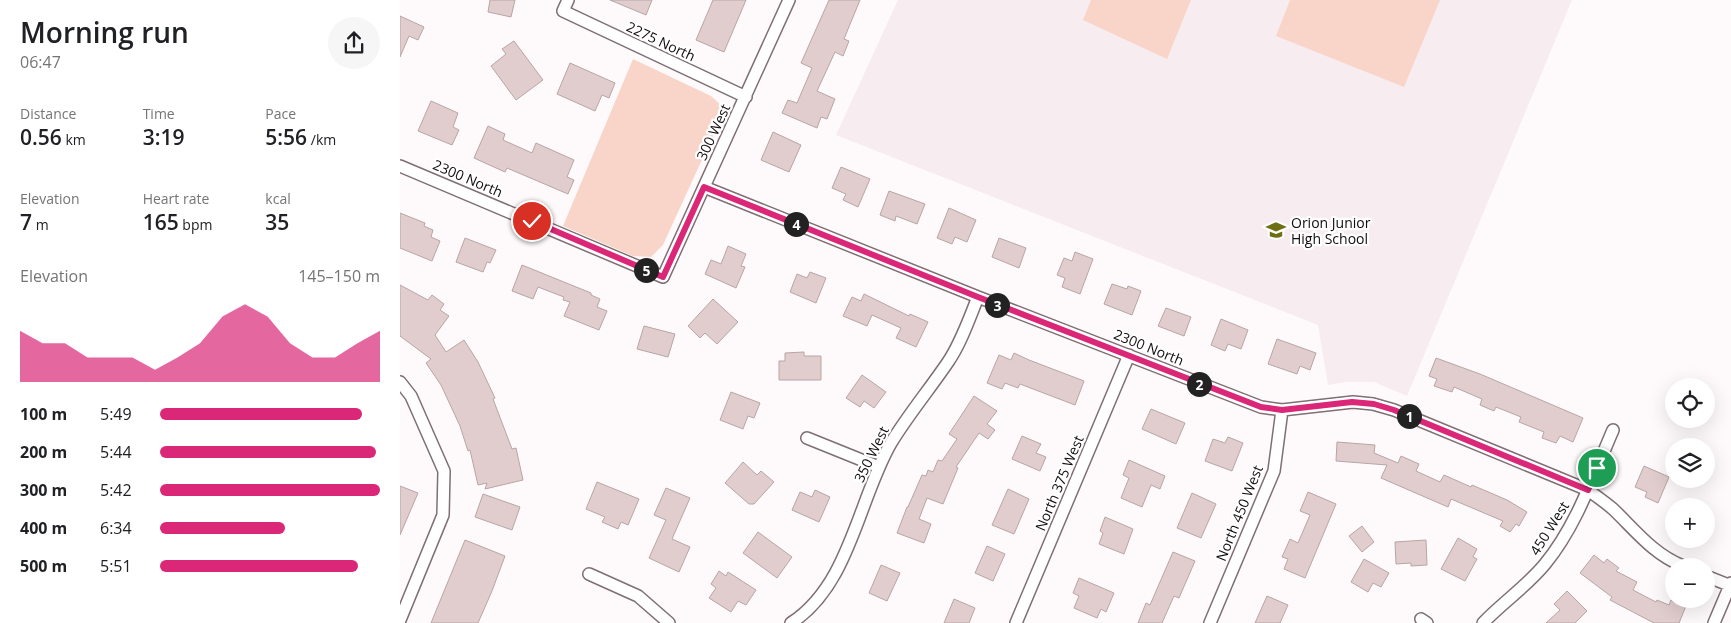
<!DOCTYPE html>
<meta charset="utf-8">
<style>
:root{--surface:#fff;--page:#f6f6f6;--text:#202124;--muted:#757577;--accent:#db2777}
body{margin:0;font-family:"Open Sans",sans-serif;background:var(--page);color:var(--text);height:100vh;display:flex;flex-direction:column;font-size:19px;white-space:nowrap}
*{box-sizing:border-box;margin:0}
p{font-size:16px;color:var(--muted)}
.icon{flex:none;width:28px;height:28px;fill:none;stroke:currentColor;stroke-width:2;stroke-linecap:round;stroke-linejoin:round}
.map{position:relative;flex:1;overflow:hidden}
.sheet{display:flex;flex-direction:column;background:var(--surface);width:400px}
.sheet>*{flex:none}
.fabs{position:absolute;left:1265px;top:378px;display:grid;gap:10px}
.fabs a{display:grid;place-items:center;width:50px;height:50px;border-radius:50%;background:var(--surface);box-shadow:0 5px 20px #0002;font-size:25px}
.pin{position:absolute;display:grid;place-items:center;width:42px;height:42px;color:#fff;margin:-21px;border:2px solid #fff;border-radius:50%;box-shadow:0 1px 5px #0007}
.km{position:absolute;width:25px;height:25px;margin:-12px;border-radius:50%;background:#222;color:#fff;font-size:14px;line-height:25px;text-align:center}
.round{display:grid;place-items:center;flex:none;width:52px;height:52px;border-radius:26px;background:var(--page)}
.headline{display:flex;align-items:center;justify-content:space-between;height:85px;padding:0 20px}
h1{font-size:28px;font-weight:600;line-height:38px}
.figures{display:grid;grid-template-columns:repeat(3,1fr);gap:8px;height:85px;padding:5px 20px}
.figures div{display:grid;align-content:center}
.figures b{font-size:21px;font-weight:600}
.figures small{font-size:14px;font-weight:400}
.figures p{font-size:14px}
.chart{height:140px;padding:10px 20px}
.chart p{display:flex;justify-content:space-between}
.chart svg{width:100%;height:90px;margin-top:5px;fill:var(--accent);opacity:.7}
ul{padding:0 20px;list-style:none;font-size:16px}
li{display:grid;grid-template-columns:80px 60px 1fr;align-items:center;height:38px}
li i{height:12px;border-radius:6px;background:var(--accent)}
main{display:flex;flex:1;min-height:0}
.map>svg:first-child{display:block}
.built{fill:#f7ecf0}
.green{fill:#f9d5c9}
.building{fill:#e1cdce;stroke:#b8a5a6}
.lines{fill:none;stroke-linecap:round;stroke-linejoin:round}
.minor-casing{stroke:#7f6f75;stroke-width:14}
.minor{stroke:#fff;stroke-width:11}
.route-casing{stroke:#fff;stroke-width:10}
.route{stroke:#db2777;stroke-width:6}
.labels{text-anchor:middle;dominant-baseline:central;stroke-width:4.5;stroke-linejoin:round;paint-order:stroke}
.street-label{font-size:14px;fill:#120c0f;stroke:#fff}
.poi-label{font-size:14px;fill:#120c0f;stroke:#fff;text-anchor:start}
</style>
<main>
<section class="sheet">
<div class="headline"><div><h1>Morning run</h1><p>06:47</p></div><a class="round"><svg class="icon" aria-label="share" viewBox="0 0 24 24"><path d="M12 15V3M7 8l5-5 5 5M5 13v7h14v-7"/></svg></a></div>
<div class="figures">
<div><p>Distance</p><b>0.56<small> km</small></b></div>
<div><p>Time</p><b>3:19</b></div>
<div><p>Pace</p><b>5:56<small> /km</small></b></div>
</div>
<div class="figures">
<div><p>Elevation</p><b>7<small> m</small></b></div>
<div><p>Heart rate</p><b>165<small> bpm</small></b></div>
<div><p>kcal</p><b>35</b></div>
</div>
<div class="chart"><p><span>Elevation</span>145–150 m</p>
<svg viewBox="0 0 160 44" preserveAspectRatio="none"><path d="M0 44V19L10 25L20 25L30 32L40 32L50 32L60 38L70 32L80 25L90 12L100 6L110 12L120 25L130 32L140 32L150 25L160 19V44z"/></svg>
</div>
<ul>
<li><b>100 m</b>5:49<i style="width:92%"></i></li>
<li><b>200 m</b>5:44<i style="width:98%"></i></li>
<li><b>300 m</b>5:42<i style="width:100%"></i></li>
<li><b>400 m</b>6:34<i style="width:57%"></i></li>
<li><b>500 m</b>5:51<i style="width:90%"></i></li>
</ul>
</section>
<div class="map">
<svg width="1331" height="623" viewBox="0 0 1331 623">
<rect width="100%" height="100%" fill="#fefafb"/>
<path class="built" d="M 498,0 L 1172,0 L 1007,396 L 974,382 L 946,382 L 928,385 L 918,325 L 436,135 Z"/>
<path class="green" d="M 691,0 L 791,0 L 767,59 L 683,20 Z
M 890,0 L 1040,0 L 1004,87 L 876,36 Z
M 233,59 L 311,96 L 322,106 L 321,118 L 263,245 L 251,257 L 233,256 L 163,226 Z"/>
<path class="building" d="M 90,0 L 115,0 L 111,17 L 88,12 Z
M 210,0 L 252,0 L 246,15 Z
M 313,0 L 346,0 L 324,52 L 296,40 Z
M 429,0 L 460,0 L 444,39 L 449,41 L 443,56 L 435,52 L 417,91 L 435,99 L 427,119 L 421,117 L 417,128 L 382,113 L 388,100 L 397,103 L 412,68 L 401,63 Z
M 0,16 L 24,27 L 18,40 L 9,36 L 0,57 Z
M 114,41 L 143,80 L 116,100 L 91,66 L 106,54 L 102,49 Z
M 170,63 L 215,83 L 209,98 L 202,95 L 195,111 L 157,94 Z
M 31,101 L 58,113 L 53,127 L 59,130 L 52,145 L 18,131 Z
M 88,126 L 105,134 L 103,140 L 132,153 L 136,143 L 174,160 L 167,177 L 174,180 L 168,194 L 107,168 L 105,172 L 74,158 Z
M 373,132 L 401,145 L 389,172 L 361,160 Z
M 441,167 L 470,179 L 458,207 L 443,200 L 446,194 L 432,188 Z
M 489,191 L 525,204 L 517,224 L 496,216 L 495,221 L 480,215 Z
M 549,208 L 576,220 L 567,242 L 555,237 L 552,244 L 537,238 Z
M 0,213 L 25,223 L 24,226 L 33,230 L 31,237 L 40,241 L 32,261 L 0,248 Z
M 65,238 L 96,250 L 90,263 L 87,262 L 83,272 L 56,262 Z
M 599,238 L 626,248 L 619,268 L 592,257 Z
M 328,246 L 346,254 L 341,266 L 345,267 L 336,288 L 305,274 L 311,260 L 321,264 Z
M 675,252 L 693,259 L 680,294 L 662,287 L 665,278 L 657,275 L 664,258 L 672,261 Z
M 122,265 L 191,293 L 191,295 L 200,299 L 197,307 L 207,311 L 199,330 L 164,316 L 170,302 L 163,300 L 164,297 L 138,287 L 133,299 L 112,291 Z
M 410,272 L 426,278 L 416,303 L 390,292 L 397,274 L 407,278 Z
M 712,284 L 727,289 L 728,286 L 741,291 L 732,315 L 704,304 Z
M 0,285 L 28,300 L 32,295 L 44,304 L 40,310 L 49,316 L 35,335 L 46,352 L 64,340 L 78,362 L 95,398 L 93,399 L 112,449 L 116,448 L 123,480 L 85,489 L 87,483 L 78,485 L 70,450 L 68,451 L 60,426 L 41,385 L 26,363 L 31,359 L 0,336 Z
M 464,294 L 509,316 L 510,314 L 528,322 L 516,347 L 496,338 L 501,328 L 472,315 L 467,326 L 443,316 L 452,297 L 461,301 Z
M 313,299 L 338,322 L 317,344 L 305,333 L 300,338 L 288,326 Z
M 766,308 L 791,317 L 784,336 L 758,326 Z
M 821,319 L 848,330 L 841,349 L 828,344 L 825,351 L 811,345 Z
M 244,326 L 275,334 L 268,357 L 237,349 Z
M 877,339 L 916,353 L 910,370 L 900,366 L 897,374 L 868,364 Z
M 404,352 L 404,356 L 421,356 L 421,380 L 379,380 L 379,361 L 385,361 L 385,353 Z
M 614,353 L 629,360 L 684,381 L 675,405 L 620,384 L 618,388 L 605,383 L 602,389 L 587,383 L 599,355 L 611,360 Z
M 1036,358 L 1080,374 L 1183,418 L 1173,442 L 1160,436 L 1156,443 L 1142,438 L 1144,432 L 1119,422 L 1121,417 L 1096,407 L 1094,411 L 1080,405 L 1082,399 L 1054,387 L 1052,392 L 1034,386 L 1037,379 L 1029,376 Z
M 462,375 L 486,392 L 474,408 L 464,401 L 460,407 L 446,398 Z
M 331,392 L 360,403 L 354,418 L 348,416 L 343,429 L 320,420 Z
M 574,396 L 597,411 L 587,424 L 595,430 L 588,439 L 579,433 L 556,467 L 558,468 L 543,504 L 527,498 L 519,519 L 531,524 L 524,543 L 497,533 L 507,507 L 508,507 L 522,475 L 526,476 L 528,470 L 533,472 L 538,460 L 542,461 L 557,439 L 549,434 Z
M 751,409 L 785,423 L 776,444 L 742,429 Z
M 622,436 L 641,444 L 636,453 L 646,457 L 640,471 L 612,459 Z
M 828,437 L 843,443 L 832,471 L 805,461 L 813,439 L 825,443 Z
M 937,442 L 975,445 L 974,453 L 998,463 L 1001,456 L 1019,464 L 1016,471 L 1040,482 L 1044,475 L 1071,487 L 1072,485 L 1107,500 L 1127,512 L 1119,526 L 1116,524 L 1110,532 L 1100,526 L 1103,521 L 1051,499 L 1048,507 L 981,478 L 987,465 L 936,461 Z
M 729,460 L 765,476 L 760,489 L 751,485 L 742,507 L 721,498 L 729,478 L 723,475 Z
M 343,462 L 357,475 L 361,471 L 374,482 L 354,504 L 349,504 L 325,483 Z
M 1244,466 L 1269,477 L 1258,503 L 1245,497 L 1247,492 L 1235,487 Z
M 197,482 L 239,499 L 228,525 L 221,522 L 218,529 L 202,522 L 205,517 L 186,509 Z
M 0,486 L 18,493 L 0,535 Z
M 266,488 L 290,498 L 272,539 L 290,547 L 279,572 L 249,558 L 266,520 L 254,515 Z
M 608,489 L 629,499 L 614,534 L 592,525 Z
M 415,490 L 430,497 L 419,522 L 392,510 L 400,492 L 412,497 Z
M 908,492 L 936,504 L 905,578 L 884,569 L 888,559 L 882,557 L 890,539 L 898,543 L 910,515 L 900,511 Z
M 792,493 L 816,504 L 801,538 L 777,528 Z
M 83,494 L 120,507 L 112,530 L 75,517 Z
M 705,517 L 733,529 L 724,554 L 699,544 L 703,533 L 700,531 Z
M 962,526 L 974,542 L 962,552 L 949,536 Z
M 358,532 L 392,557 L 377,578 L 343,553 Z
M 1058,538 L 1077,549 L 1073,557 L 1077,559 L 1065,581 L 1041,569 Z
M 65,540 L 105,556 L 92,591 L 78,623 L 31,623 Z
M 1026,540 L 1027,565 L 1011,566 L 1011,563 L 996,564 L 995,542 Z
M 587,546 L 605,554 L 593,581 L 575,573 Z
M 773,552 L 795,561 L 779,598 L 774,596 L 762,623 L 738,623 L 746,603 L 750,605 Z
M 1194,555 L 1204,563 L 1207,559 L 1219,568 L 1216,571 L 1237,582 L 1233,590 L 1256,602 L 1257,600 L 1269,605 L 1271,600 L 1286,606 L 1279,623 L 1254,623 L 1210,600 L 1212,597 L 1180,573 Z
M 964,559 L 989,573 L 981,587 L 973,583 L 968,592 L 951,582 Z
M 481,565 L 500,573 L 487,601 L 469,593 Z
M 319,571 L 326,576 L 328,572 L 356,590 L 346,605 L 338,601 L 331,612 L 309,598 L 316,588 L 311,584 Z
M 679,578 L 714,593 L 706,612 L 701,609 L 697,618 L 674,608 L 679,596 L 673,593 Z
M 1167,591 L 1187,611 L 1175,623 L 1146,623 L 1160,610 L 1154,604 Z
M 867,596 L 888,605 L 880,623 L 855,623 Z
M 554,599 L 575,608 L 569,623 L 544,623 Z"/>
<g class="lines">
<defs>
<path id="minor" d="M 168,0 L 163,11 L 346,97
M 0,166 L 263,277 L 389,0
M 304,187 L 578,297 L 861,407 L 882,410 L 953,402 L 973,404 L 994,410 L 1188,490 C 1196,496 1205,502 1213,509 C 1235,530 1253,554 1283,566
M 0,382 L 11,396 L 44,471 L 43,515 L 0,620
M 407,438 L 479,467
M 189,574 L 238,596 L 269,623
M 1306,576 L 1331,586
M 1021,619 L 1027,623
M 391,623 C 450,585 458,500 491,443 C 508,415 529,390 548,362 C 561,343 569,319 578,297
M 616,623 L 729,355
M 810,623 L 874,471 L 882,410
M 1083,623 C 1102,603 1127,586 1145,564 C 1177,525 1193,476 1213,430
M 1314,623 L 1331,583"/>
</defs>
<use href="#minor" class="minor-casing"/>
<use href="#minor" class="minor"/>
</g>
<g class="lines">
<defs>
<path id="route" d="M 132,221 L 263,277 L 304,187 L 578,297 L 861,407 L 882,410 L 952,402 L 974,404 L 994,410 L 1188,490 L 1197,468"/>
</defs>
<use href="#route" class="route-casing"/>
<use href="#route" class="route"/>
</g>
<defs>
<symbol id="school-bare" viewBox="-9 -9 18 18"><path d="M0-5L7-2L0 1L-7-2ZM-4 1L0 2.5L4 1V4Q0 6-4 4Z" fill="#6d6f12" stroke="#fff" stroke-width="2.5" paint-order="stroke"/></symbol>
</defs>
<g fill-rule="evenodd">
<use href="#school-bare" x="862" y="216" width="28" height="28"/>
</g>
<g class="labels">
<g class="street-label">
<text transform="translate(261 41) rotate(25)">2275 North</text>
<text transform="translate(313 132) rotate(-65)">300 West</text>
<text transform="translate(68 178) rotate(23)">2300 North</text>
<text transform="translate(749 347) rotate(22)">2300 North</text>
<text transform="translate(471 454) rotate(-64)">350 West</text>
<text transform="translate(659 483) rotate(-67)">North 375 West</text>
<text transform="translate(839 513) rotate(-68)">North 450 West</text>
<text transform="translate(1149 528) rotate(-58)">450 West</text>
</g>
<g class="poi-label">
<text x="891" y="222">Orion Junior<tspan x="891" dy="16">High School</tspan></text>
</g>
</g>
</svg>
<div class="fabs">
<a><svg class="icon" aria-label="locate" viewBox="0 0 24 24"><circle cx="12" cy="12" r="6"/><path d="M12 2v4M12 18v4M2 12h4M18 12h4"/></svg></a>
<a><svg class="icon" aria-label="layers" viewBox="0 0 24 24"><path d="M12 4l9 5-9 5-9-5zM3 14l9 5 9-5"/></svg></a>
<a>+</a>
<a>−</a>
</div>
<div class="pin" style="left:1197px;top:468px;background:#1e9e55"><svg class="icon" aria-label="arrive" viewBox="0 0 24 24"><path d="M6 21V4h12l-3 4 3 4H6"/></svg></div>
<div class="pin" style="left:132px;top:221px;background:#d93025"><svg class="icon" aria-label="check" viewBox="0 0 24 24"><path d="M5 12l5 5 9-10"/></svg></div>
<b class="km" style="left:1009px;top:416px">1</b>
<b class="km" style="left:799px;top:384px">2</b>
<b class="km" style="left:597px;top:305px">3</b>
<b class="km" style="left:396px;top:224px">4</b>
<b class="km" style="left:246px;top:270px">5</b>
</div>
</main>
